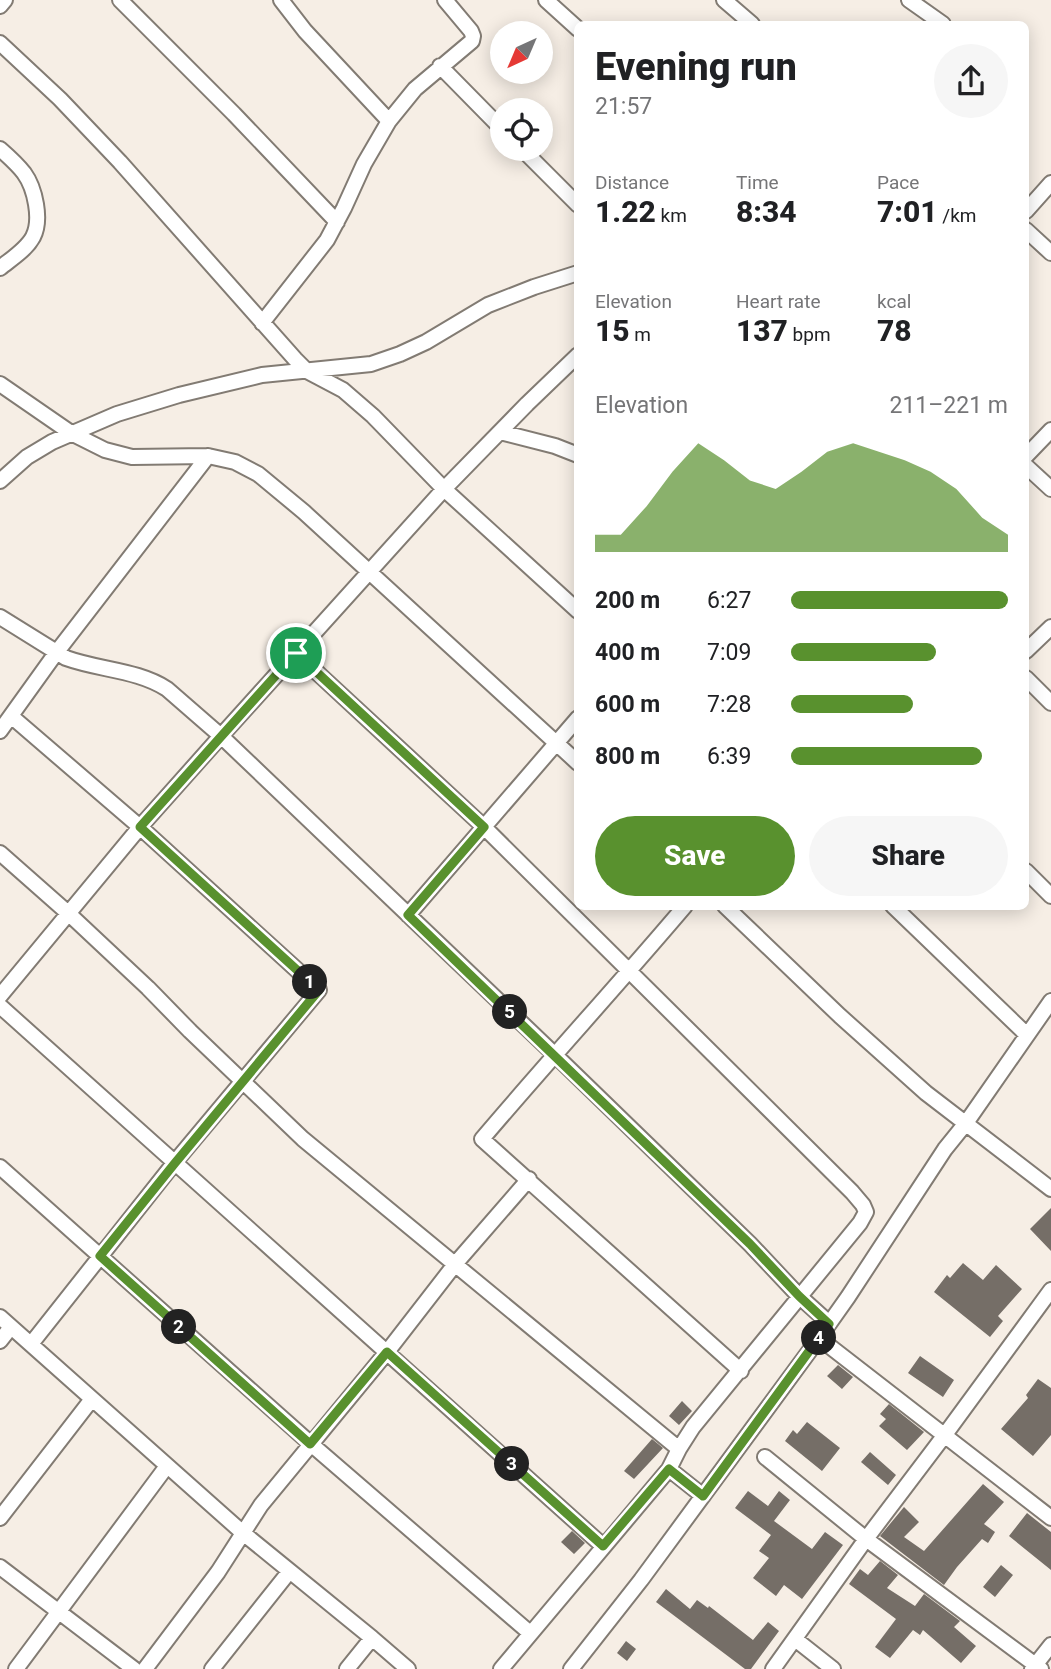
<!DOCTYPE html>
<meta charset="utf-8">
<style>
:root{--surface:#fff;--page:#f6f6f6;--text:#202124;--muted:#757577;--accent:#59912e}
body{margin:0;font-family:Roboto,sans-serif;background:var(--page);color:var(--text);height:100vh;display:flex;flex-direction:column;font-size:26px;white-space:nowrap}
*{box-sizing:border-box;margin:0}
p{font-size:23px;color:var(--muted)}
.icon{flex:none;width:38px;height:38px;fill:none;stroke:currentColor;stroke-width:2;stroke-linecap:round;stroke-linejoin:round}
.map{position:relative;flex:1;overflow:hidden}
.drawer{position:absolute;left:574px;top:21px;width:455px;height:889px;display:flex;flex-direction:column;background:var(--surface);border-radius:10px;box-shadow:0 4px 18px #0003}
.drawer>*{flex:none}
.needle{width:46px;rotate:224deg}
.tools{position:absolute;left:490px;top:21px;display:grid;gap:14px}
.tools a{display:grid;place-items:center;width:63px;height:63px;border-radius:50%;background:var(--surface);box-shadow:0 4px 18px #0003;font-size:35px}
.pin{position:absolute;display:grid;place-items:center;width:60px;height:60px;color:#fff;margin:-30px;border:4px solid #fff;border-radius:50%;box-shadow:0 2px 7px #0007}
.km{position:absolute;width:35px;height:35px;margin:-18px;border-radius:50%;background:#222;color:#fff;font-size:19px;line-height:35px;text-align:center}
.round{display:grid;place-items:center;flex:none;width:74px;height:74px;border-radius:37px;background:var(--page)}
.summary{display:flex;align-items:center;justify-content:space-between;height:119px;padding:0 21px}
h1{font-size:38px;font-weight:800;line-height:52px}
.figures{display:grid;grid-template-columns:repeat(3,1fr);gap:10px;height:119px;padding:7px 21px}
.figures div{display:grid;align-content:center}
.figures b{font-size:30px;font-weight:800}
.figures small{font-size:19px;font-weight:400}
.figures p{font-size:19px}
.chart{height:196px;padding:14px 21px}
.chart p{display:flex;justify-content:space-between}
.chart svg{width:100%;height:126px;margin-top:7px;fill:var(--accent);opacity:.7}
.cta{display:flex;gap:14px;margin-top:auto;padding:14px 21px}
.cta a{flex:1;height:80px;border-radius:42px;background:var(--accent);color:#fff;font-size:28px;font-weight:800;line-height:80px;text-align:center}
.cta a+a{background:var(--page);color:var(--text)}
ul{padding:0 21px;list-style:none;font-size:23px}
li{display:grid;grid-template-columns:112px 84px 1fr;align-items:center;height:52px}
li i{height:18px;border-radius:9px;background:var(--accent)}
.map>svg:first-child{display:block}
.building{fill:#756e67}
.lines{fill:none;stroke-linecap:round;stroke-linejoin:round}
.minor-casing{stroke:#827b73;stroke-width:18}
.minor{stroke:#fff;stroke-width:14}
.route-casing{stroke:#fff;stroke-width:14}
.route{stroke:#59912e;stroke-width:9}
</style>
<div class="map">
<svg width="1051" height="1669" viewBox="0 0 1051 1669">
<rect width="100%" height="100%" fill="#f6eee5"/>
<path class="building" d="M 1051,1208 L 1051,1251 L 1030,1229 Z
M 963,1263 L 983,1280 L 996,1265 L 1022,1289 L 998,1316 L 1003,1321 L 990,1337 L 934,1292 L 947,1275 L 950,1278 Z
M 920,1356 L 954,1380 L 943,1397 L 908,1373 Z
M 838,1365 L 853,1377 L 842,1389 L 827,1376 Z
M 1038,1379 L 1051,1388 L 1051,1435 L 1033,1456 L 1001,1429 L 1028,1398 L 1026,1395 Z
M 682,1401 L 692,1411 L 679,1425 L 669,1416 Z
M 889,1404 L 924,1432 L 907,1450 L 879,1426 L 886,1419 L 880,1414 Z
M 807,1422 L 840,1448 L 822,1471 L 785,1441 L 793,1430 L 797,1434 Z
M 652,1439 L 663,1448 L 634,1479 L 624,1471 Z
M 870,1452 L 896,1475 L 888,1485 L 861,1462 Z
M 983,1484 L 1004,1502 L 984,1524 L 995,1532 L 988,1543 L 982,1539 L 957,1567 L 944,1585 L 880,1536 L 904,1507 L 919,1522 L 904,1537 L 924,1551 Z
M 748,1491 L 768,1506 L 779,1491 L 790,1500 L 774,1521 L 812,1549 L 825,1532 L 843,1545 L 802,1599 L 784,1585 L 776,1596 L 753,1578 L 769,1558 L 759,1551 L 771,1535 L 735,1508 Z
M 1027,1513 L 1051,1532 L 1051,1570 L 1009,1536 Z
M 572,1531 L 585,1543 L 574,1554 L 561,1542 Z
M 880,1561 L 898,1575 L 887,1588 L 915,1606 L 924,1594 L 960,1621 L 954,1627 L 976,1646 L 961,1663 L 923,1630 L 920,1635 L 913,1630 L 890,1658 L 875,1647 L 896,1619 L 849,1584 L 860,1569 L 868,1575 Z
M 1001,1565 L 1013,1575 L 995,1597 L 983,1587 Z
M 666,1589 L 690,1609 L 697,1600 L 708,1608 L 709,1606 L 753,1640 L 768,1622 L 779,1631 L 751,1669 L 745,1669 L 656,1602 Z
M 626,1641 L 636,1649 L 627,1661 L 617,1653 Z"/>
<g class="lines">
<defs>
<path id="minor" d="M 120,0 L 234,114 L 337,222
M 281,0 L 305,31 L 389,121
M 546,0 L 578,29
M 724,0 L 752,24
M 909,0 L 943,24
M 0,6 L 5,0
M 0,43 L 60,99 L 120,162 L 295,359 L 307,371 L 343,390 L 373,416 L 444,489 L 578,611
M 440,66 L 502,129
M 0,149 C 8,156 17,164 24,173 C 35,188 42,220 33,237 C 26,250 11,259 0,268
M 522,149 L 578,205
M 1026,211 L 1051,183
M 1026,230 L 1051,253
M 262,323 L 327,240 L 344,208 L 364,164 L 389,121 L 415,89 L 472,41 L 473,36 L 471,31 L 445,0
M 0,384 L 71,433 L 105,450 L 132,457 L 208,456 L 235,462 L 258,474 L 304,512 L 578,763
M 500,432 L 555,446 L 578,455
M 1026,456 L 1051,430
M 1026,466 L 1051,489
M 0,481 L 27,457 L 52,442 L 117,414 L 179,395 L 262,375 L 371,364 L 400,354 L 426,342 L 488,305 L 534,287 L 578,273
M 0,617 L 66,658 C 99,670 138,670 167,689 L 221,736 L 554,1054 L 750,1244 L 799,1296 L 829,1323
M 1026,651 L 1051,627
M 296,653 L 484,827 L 852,1192 L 863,1205 L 866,1212 L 860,1223 L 693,1427 L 679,1449 L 669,1469 L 501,1669
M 1026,678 L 1051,703
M 11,716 L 140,827 L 319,990 L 175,1162 L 31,1344
M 0,731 L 56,653 L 208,456
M 0,853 L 68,913 L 148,988 L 190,1031 L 303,1139 L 679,1449
M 1026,871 L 1051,896
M 685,906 C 618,985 549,1060 482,1139 L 741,1371
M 725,906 L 840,1016 L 926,1093 L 1051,1189
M 893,906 L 1027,1035
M 408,915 L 578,718
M 0,996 L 140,827 L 221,736 L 444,489 L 527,404 L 578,355
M 0,1006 L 603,1546
M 0,1167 L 311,1444 L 530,1633
M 0,1317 L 243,1533 L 372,1638 L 347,1669
M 819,1338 L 1051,1518
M 0,1341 L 11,1327
M 765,1457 L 866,1539 L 1041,1669
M 669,1469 L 703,1496
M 0,1518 L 92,1399
M 0,1567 L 134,1669
M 372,1638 L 408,1669
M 795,1639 L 833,1669
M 16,1669 L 167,1466
M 145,1669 L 218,1572 L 261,1505 L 387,1352 L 456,1263 L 529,1179
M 212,1669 L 289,1572
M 571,1669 L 641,1580 L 819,1338 L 848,1297 L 945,1149 L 966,1123 L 1051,1001
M 773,1669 L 866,1539 L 944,1436 L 1051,1290
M 1032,1669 L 1051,1645"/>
</defs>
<use href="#minor" class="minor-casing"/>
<use href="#minor" class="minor"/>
</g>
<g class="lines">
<defs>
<path id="route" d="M 296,653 L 484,827 L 408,915 L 750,1244 L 799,1296 L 829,1324 L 703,1496 L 669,1469 L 603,1546 L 387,1352 L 310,1444 L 100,1256 L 175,1163 L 319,990 L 140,827 Z"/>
</defs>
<use href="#route" class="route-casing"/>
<use href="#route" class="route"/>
</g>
</svg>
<div class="tools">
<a><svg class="needle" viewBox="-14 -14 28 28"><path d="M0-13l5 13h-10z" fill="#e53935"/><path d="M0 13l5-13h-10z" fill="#757577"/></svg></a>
<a><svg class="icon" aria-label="locate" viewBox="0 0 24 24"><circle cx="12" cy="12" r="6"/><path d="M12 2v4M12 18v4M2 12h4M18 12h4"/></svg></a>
</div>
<div class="pin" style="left:296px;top:653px;background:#1e9e55"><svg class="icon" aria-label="arrive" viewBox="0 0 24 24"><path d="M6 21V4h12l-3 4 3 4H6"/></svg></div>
<b class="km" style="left:310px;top:982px">1</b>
<b class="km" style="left:179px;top:1327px">2</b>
<b class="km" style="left:512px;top:1464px">3</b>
<b class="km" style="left:819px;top:1338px">4</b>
<b class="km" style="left:510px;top:1012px">5</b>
<section class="drawer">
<div class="summary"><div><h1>Evening run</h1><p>21:57</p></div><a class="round"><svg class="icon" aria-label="share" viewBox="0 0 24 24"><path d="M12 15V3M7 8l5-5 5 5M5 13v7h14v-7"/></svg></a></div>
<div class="figures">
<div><p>Distance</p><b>1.22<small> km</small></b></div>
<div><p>Time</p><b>8:34</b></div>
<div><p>Pace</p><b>7:01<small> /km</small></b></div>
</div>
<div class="figures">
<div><p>Elevation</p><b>15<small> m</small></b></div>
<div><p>Heart rate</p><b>137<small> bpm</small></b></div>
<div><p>kcal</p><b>78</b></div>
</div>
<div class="chart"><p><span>Elevation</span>211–221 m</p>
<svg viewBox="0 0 160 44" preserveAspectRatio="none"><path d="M0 44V38L10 38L20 28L30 16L40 6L50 12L60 19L70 22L80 16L90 9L100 6L110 9L120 12L130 16L140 22L150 32L160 38V44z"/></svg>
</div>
<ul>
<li><b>200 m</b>6:27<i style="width:100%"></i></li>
<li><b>400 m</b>7:09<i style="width:67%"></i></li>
<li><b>600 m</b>7:28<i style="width:56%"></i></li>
<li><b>800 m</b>6:39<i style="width:88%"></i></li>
</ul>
<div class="cta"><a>Save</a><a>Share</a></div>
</section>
</div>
